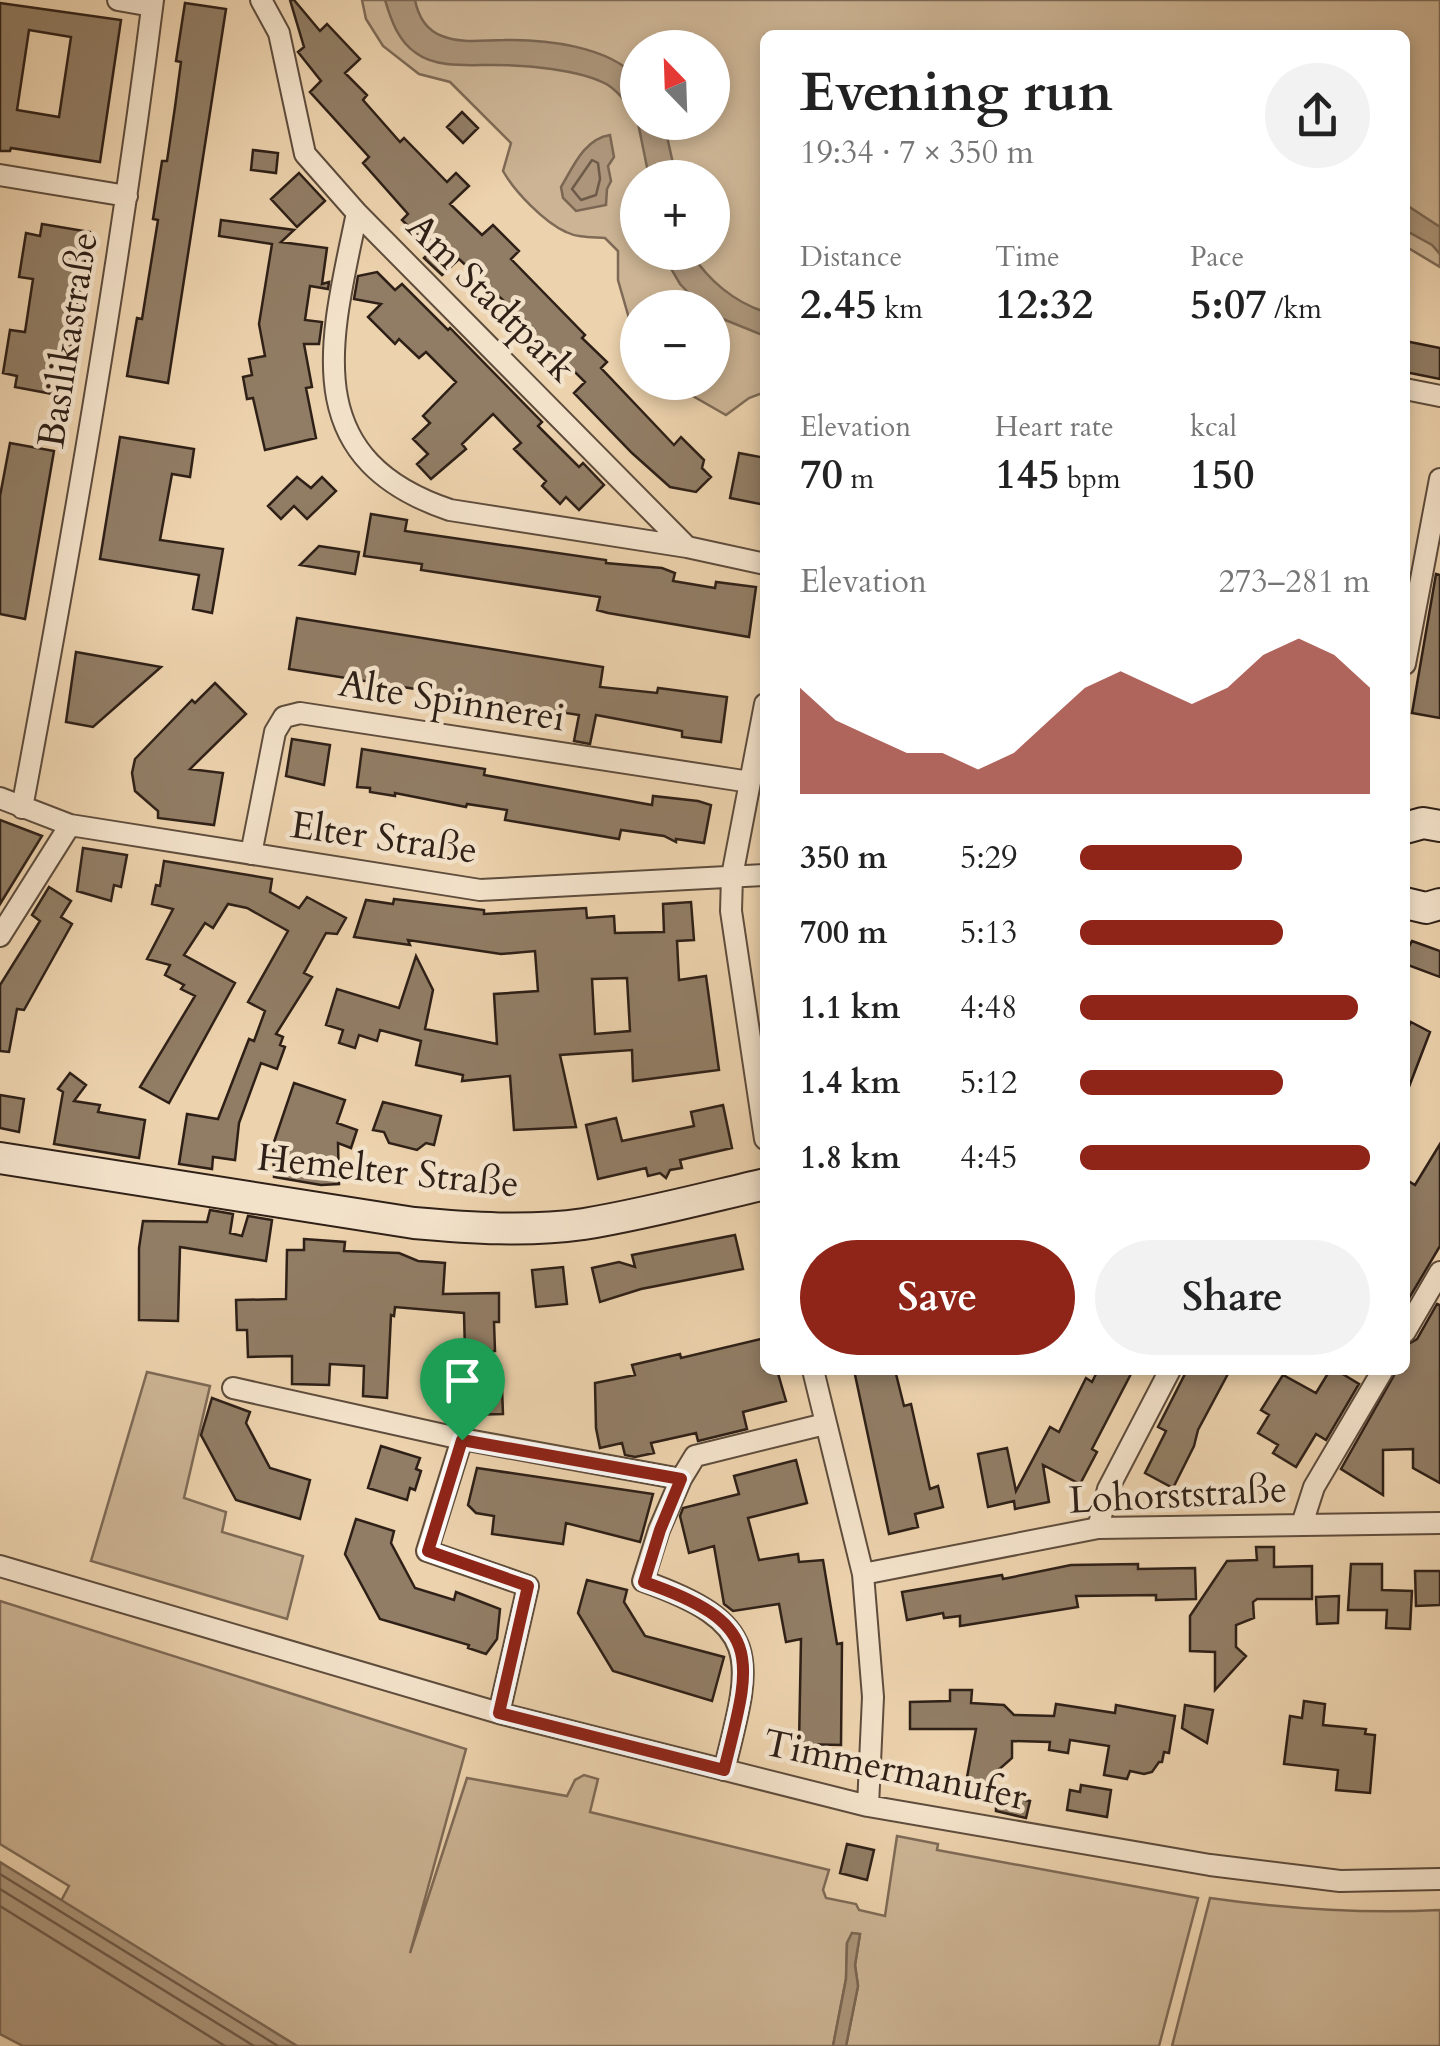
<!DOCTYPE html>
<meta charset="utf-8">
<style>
:root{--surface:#fff;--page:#f2f2f2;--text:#222;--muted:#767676;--accent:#8f2418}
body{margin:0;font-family:Cardo,serif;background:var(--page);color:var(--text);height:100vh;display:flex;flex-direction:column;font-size:38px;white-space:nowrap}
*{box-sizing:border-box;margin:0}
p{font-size:32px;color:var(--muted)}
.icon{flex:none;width:55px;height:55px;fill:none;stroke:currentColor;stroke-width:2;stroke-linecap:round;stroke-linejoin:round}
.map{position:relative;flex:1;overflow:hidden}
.panel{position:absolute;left:760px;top:30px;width:650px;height:1345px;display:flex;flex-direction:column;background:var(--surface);border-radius:15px;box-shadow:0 5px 15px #0003}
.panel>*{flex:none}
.needle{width:65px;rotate:337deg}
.controls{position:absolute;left:620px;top:30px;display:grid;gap:20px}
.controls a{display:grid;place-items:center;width:110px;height:110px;border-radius:50%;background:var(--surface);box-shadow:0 5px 15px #0003;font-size:50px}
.pin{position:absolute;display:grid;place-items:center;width:85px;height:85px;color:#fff;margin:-102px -42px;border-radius:50% 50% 50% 0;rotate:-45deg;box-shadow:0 0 10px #0007}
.pin .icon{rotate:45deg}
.round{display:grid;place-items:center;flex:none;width:105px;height:105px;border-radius:52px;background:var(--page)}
.head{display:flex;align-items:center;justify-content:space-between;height:170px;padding:0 40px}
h1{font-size:55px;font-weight:700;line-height:75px}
.stats{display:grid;grid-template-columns:repeat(3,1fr);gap:15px;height:170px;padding:10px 40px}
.stats div{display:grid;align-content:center}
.stats b{font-size:42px;font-weight:700}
.stats small{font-size:28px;font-weight:400}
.stats p{font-size:28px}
.chart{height:280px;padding:20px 40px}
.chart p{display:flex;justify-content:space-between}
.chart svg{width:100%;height:180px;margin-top:10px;fill:var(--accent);opacity:.7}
.primary-button{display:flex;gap:20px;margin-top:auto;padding:20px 40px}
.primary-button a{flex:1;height:115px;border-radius:60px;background:var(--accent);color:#fff;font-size:40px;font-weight:700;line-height:115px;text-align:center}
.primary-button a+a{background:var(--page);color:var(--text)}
ul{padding:0 40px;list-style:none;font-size:32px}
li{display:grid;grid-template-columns:160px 120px 1fr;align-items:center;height:75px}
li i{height:25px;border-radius:12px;background:var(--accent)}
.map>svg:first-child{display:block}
.green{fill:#ccb494;stroke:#7e6a56;stroke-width:2.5;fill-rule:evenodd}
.water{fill:#ac957a;stroke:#7a6652;stroke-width:2.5}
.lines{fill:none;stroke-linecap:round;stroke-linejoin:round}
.shore{stroke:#6e5a48;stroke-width:2.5}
.building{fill:#917d65;stroke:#2f2017;stroke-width:2.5;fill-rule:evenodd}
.street-casing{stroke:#5e4c3c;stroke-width:24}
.secondary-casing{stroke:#2f2017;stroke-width:34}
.street{stroke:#f3e2ca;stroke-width:20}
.secondary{stroke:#f3e2ca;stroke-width:30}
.route-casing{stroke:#fff;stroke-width:20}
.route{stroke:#8f2418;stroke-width:12}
.labels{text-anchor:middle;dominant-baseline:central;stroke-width:9;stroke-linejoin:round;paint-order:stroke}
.street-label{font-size:38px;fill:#2f2017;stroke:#f3e2ca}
</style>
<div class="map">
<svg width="1440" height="2046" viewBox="0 0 1440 2046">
<rect width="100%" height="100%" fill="#ecd2ad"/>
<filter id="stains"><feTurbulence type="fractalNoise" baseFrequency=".002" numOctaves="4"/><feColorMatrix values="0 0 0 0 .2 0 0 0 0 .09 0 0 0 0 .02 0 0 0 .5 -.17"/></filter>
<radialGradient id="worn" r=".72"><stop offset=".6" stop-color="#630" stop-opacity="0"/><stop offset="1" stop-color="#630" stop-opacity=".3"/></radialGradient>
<path class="green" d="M 362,0 L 1440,0 L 1440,267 L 1405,246 L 1405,35 L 765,35 L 765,392 L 749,398 L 726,415 L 670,383 L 712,382 L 712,308 L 638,308 L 637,346 L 618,280 L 618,251 L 605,238 C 592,237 578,238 566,232 C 544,222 515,192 503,171 L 511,143 L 450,82 L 419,74 L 383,46 L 366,19 ZM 638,48 L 712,48 L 712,122 L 638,122 ZM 638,178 L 712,178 L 712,252 L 638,252 Z
M 147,1372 L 210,1386 L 184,1498 L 226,1512 L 222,1532 L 303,1556 L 287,1619 L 91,1561 Z
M 0,1601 L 466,1749 L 410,1953 L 467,1778 L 567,1796 L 575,1780 L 584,1775 L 598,1779 L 590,1812 L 829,1870 L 823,1890 L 826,1898 L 856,1904 L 859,1910 L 885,1916 L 897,1836 L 938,1844 L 937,1850 L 1198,1898 L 1159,2046 L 846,2046 L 858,1986 L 855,1965 L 860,1934 L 852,1933 L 847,1943 L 846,1979 L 833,2046 L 297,2046 L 61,1901 L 69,1886 L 0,1844 Z
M 1210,1898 C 1287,1909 1362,1914 1440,1910 L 1440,2046 L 1172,2046 Z"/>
<path class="water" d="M 385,0 L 415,0 C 418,15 426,30 442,36 C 462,44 483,40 504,40 C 544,39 609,46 637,78 L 637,121 C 631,108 620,93 608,85 C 580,69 524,65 492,65 C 468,65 436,68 416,53 C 398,41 391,20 385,0 Z
M 638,123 L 664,123 L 676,177 L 649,177 Z
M 610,135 L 614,157 L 608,166 L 611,181 L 607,189 L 606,205 L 576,211 L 563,198 L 561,187 C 573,167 584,139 610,135 Z
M 1405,204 L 1440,227 L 1440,254 L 1432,245 L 1405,230 Z
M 662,253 L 691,253 C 708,280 734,302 765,312 L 765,336 L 713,315 L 712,308 L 702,307 L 680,284 Z
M 0,1862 L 297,2046 L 23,2046 L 0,2034 Z
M 852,1933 L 860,1934 L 855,1965 L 858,1986 L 846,2046 L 833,2046 L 846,1979 L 847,1943 Z"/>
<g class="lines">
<path class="shore" d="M 592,160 L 598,163 L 600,179 L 596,195 L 581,200 L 572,189 Z
M 0,1874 L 278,2046
M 0,1889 L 254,2046
M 0,1906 L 225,2046"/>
</g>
<path class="building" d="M 290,0 L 294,0 L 320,31 L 327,24 L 360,59 L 345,73 L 367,95 L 363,100 L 400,142 L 404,138 L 447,182 L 456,173 L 469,186 L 450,204 L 482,235 L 493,225 L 519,251 L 511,259 L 585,335 L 582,338 L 607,362 L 601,368 L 674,445 L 681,437 L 704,460 L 702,468 L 711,477 L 696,492 L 670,487 L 632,453 L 574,393 L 585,382 L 561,358 L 557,363 L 529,334 L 534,329 L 459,259 L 442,275 L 424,258 L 432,250 L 402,220 L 408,214 L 363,163 L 369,157 L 310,92 L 321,81 L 298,52 L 304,47 Z
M 0,3 L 121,20 L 100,162 L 11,148 L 10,151 L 0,151 ZM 29,30 L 71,37 L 59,117 L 17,110 Z
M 185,3 L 226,9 L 168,383 L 127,376 L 137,318 L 142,319 L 158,220 L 153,219 L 162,161 L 167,161 L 175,107 L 181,62 L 176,61 Z
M 462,112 L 478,128 L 463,143 L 447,127 Z
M 253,150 L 278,153 L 276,173 L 251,170 Z
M 299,173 L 325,201 L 297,227 L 271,199 Z
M 221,220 L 294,230 L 281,242 L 327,248 L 322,284 L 329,282 L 328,289 L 310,286 L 305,320 L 322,322 L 319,344 L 304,344 L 312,387 L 306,388 L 316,438 L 265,450 L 253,398 L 247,399 L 243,377 L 252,375 L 249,359 L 265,356 L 259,324 L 272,244 L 219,236 Z
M 42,224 L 90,232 L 63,396 L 15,387 L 17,376 L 3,373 L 10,330 L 25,332 L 33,279 L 19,277 L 26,233 L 40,236 Z
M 377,272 L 395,290 L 402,284 L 448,330 L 450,328 L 542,422 L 538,426 L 579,467 L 583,463 L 604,485 L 579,510 L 566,497 L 560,504 L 542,486 L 546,481 L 514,449 L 521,443 L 493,414 L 462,444 L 466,449 L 431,479 L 417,464 L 428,454 L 413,439 L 430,423 L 423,416 L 456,382 L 426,352 L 419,358 L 399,339 L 395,344 L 368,317 L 381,304 L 354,299 L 358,276 Z
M 1405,341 L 1440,348 L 1440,379 L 1405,372 Z
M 120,437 L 194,449 L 190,477 L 172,474 L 160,540 L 223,549 L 212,613 L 193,609 L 199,575 L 100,559 Z
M 10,443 L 54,451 L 25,619 L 0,614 L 0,496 Z
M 739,453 L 765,458 L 765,505 L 730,498 Z
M 297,477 L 311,488 L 322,477 L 336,491 L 307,519 L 294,506 L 281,519 L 268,506 Z
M 371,514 L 407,520 L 405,531 L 606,560 L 606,563 L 662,568 L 675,573 L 673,581 L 715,588 L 716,582 L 756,587 L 749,637 L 608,613 L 597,610 L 600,597 L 421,570 L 422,564 L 364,556 Z
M 319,546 L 359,552 L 355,574 L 300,565 Z
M 1436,574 L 1440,575 L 1440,718 L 1412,713 Z
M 297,618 L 603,667 L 600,687 L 657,693 L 658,688 L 727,697 L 721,742 L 682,737 L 682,731 L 596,715 L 590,744 L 574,741 L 579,715 L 289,669 Z
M 76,652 L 161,667 L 93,727 L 66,722 Z
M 215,683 L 246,714 L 190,769 L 223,773 L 214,825 L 158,818 L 158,811 L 135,791 L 132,773 L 135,759 L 192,700 L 195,703 Z
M 292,739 L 330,745 L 324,785 L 286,776 Z
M 362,749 L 485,769 L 484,775 L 652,805 L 653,796 L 698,801 L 711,805 L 704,843 L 676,839 L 676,842 L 664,836 L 621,830 L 619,839 L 505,820 L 507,810 L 467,804 L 466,807 L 395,793 L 395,796 L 370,792 L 370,788 L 357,787 Z
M 0,820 L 42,836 L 0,904 Z
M 83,848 L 127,855 L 121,887 L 114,885 L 111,901 L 77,891 Z
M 164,861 L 272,879 L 270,892 L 299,908 L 307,897 L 346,918 L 337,934 L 326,933 L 304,973 L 312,977 L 276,1034 L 283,1037 L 280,1045 L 285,1047 L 277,1069 L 261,1063 L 239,1123 L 235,1160 L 213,1157 L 212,1169 L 179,1164 L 187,1114 L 218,1119 L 249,1039 L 254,1041 L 265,1011 L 248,1002 L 288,931 L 247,908 L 228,904 L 213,928 L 205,923 L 184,955 L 235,983 L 169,1103 L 140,1087 L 195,996 L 181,989 L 184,985 L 165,975 L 170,965 L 147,959 L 173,909 L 152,904 L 156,885 L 160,886 Z
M 49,887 L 71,901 L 61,917 L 72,924 L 24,1010 L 17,1009 L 9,1052 L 0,1051 L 0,985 L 40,921 L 32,915 Z
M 394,899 L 484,910 L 484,914 L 586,908 L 587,918 L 614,916 L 615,933 L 664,932 L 663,904 L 691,902 L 694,940 L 677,941 L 679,980 L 706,976 L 719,1070 L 633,1081 L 632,1050 L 560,1055 L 576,1127 L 514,1130 L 510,1076 L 462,1081 L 463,1075 L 416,1065 L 421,1041 L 380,1030 L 377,1041 L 359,1035 L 355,1048 L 339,1043 L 343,1030 L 326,1025 L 337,989 L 399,1008 L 416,956 L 433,990 L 425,1029 L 497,1044 L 494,994 L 538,991 L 535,951 L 501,954 L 408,940 L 410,945 L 354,937 L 366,900 L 393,904 ZM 627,978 L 630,1031 L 595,1034 L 592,979 Z
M 1412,941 L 1440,951 L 1440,977 L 1405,964 L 1405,954 Z
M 1411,1022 L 1430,1032 L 1407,1092 L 1405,1034 Z
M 70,1073 L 86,1085 L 74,1101 L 100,1105 L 98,1112 L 145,1120 L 139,1158 L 54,1144 L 63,1092 L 58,1089 Z
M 294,1083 L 345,1100 L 337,1123 L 357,1130 L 351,1148 L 338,1143 L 339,1184 L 321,1185 L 274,1177 L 273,1145 Z
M 0,1095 L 24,1099 L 19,1132 L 0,1128 Z
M 383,1102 L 441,1116 L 434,1145 L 426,1143 L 417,1150 L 389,1143 L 384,1132 L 373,1130 Z
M 723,1105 L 732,1148 L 680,1160 L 682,1168 L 670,1170 L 666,1178 L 660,1173 L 648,1176 L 646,1168 L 598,1179 L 586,1125 L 616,1118 L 622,1141 L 694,1126 L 691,1112 Z
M 1440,1144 L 1440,1246 L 1405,1305 L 1405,1179 L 1415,1185 Z
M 210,1210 L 233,1214 L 230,1233 L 242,1236 L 248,1216 L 272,1220 L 266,1261 L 180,1247 L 178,1321 L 139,1320 L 139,1248 L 143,1221 L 207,1222 Z
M 735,1235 L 743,1269 L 641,1289 L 600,1302 L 592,1268 L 619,1262 L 635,1267 L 632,1255 Z
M 304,1239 L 345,1242 L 344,1251 L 399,1253 L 418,1261 L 445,1263 L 443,1294 L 499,1293 L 499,1322 L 494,1322 L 495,1351 L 465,1352 L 464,1313 L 395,1307 L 394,1316 L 391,1315 L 387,1398 L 363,1396 L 364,1366 L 330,1364 L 329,1385 L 292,1384 L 292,1356 L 248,1357 L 247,1330 L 237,1330 L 236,1300 L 286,1299 L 287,1250 L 304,1250 Z
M 563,1267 L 567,1304 L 536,1307 L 532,1270 Z
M 1437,1304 L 1440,1305 L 1440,1483 L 1413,1468 L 1413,1449 L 1383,1450 L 1383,1495 L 1341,1469 L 1397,1370 L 1405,1370 L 1405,1346 L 1417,1339 Z
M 765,1338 L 765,1370 L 777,1370 L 786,1401 L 743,1412 L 747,1429 L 698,1441 L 696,1433 L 651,1443 L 654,1453 L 635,1457 L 625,1455 L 622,1443 L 600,1448 L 596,1428 L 595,1383 L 635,1375 L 632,1365 L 680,1354 L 681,1358 Z
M 854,1370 L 895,1370 L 904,1406 L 911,1404 L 930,1489 L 938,1486 L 943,1507 L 915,1514 L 918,1527 L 889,1534 Z
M 1098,1370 L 1133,1370 L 1092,1449 L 1097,1452 L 1080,1484 L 1043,1465 L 1049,1502 L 1015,1509 L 1014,1501 L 988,1507 L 978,1454 L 1007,1448 L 1016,1491 L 1050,1427 L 1059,1432 L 1086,1378 L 1092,1382 Z
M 1187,1370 L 1230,1370 L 1198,1430 L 1194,1446 L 1173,1488 L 1145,1473 L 1166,1431 L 1158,1427 Z
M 1330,1370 L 1336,1370 L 1359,1384 L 1326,1440 L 1316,1434 L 1296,1467 L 1273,1453 L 1278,1445 L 1258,1433 L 1269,1415 L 1261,1410 L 1283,1375 L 1316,1393 Z
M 465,1388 L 502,1388 L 503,1414 L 465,1415 Z
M 212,1398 L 250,1412 L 246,1423 L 270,1468 L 310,1480 L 300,1519 L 236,1500 L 201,1435 Z
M 381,1446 L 420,1458 L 416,1469 L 421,1471 L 415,1490 L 410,1488 L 407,1500 L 368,1488 Z
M 796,1460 L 807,1503 L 748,1518 L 759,1560 L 798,1554 L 799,1562 L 823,1560 L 837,1644 L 842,1643 L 841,1745 L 799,1744 L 801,1639 L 786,1642 L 779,1604 L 733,1611 L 724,1604 L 714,1546 L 689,1553 L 680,1516 L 683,1508 L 739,1494 L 734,1476 Z
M 477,1468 L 653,1494 L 640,1542 L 566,1523 L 563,1544 L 492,1534 L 494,1516 L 476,1513 L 468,1505 Z
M 356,1519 L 394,1531 L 391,1543 L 415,1588 L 454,1600 L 456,1592 L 500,1609 L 497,1639 L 486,1654 L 468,1648 L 469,1645 L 380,1619 L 345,1554 Z
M 1256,1547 L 1274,1547 L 1274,1567 L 1312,1566 L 1312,1599 L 1257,1599 L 1253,1602 L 1254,1618 L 1236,1625 L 1236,1647 L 1246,1656 L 1215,1690 L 1215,1652 L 1190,1651 L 1190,1616 L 1227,1561 L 1257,1560 Z
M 1138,1564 L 1138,1569 L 1195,1568 L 1196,1599 L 1156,1600 L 1156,1595 L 1076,1596 L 1078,1607 L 960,1626 L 960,1616 L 944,1618 L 943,1613 L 907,1620 L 902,1592 L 1002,1575 L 1003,1579 L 1071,1565 Z
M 1351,1564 L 1382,1564 L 1382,1590 L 1412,1591 L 1410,1629 L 1386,1628 L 1387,1610 L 1348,1610 Z
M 1415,1571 L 1440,1571 L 1440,1605 L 1416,1606 Z
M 587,1580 L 627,1590 L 624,1602 L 645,1636 L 724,1657 L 712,1701 L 613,1671 L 578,1613 Z
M 1339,1596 L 1338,1623 L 1317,1624 L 1316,1597 Z
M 950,1690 L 972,1690 L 971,1703 L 1004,1705 L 1014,1715 L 1054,1716 L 1056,1704 L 1115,1713 L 1116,1705 L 1175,1716 L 1169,1753 L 1164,1752 L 1162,1762 L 1159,1762 L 1152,1772 L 1144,1774 L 1130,1771 L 1127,1779 L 1104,1775 L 1109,1746 L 1070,1740 L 1068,1753 L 1049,1750 L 1050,1742 L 1012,1741 L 1012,1758 L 978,1788 L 965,1788 L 976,1729 L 910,1729 L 910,1702 L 950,1701 Z
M 1304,1701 L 1325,1704 L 1323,1725 L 1366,1729 L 1365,1734 L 1375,1735 L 1370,1793 L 1336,1790 L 1338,1770 L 1284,1764 L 1290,1716 L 1302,1718 Z
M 1185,1705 L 1213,1710 L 1207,1743 L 1182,1728 Z
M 1081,1785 L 1111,1790 L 1107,1817 L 1067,1810 L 1070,1790 L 1080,1792 Z
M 996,1794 L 1030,1801 L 1026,1818 L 996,1811 Z
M 847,1844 L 874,1850 L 867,1880 L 840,1873 Z"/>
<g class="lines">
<defs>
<path id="street" d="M 118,0 L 152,6
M 261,0 L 279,33 L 305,154 L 357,213 L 687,547 L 765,564
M 0,175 L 127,196
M 357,213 C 331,338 295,458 450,510 L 687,547
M 1405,389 L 1440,396
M 1405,664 L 1440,479
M 765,704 L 732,876 L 731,911 L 765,1139
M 0,798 L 70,825 L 480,890 L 765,875
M 22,808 C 72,540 119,271 153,0
M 251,854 L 275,732 L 284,717 L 300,713 L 750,782
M 0,936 L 70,825
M 1405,1332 L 1440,1272
M 813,1370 L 863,1574 L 873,1697 L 868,1806
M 233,1388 L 462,1439 L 427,1551 L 528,1586 L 499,1713
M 462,1439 L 681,1479 L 695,1456 L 825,1424
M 681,1479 L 659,1530 L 643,1581 C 765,1624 752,1659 724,1770
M 1302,1524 L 1314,1487 L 1383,1370
M 1098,1528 L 1108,1489 L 1170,1370
M 0,1566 L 499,1713 L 868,1806 L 1210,1865 L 1340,1881 L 1440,1879
M 863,1574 L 1098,1528 L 1440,1523"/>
<path id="secondary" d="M 1405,828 L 1423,823 L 1440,826
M 1405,903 L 1426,908 L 1440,904
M 0,1158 L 414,1223 C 470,1228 528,1232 584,1224 C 645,1214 705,1198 765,1184"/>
</defs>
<use href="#street" class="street-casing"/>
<use href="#secondary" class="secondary-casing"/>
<use href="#street" class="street"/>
<use href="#secondary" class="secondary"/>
</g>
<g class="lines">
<defs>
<path id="route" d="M 462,1440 L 681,1479 L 660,1530 L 644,1582 C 766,1624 752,1658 724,1770 L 499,1713 L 528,1586 L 428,1551 Z"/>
</defs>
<use href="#route" class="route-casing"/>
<use href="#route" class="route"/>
</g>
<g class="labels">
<g class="street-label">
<text transform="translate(491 298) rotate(45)">Am Stadtpark</text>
<text transform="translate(68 340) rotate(-81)">Basilikastraße</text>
<text transform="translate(452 701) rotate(9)">Alte Spinnerei</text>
<text transform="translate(384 838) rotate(8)">Elter Straße</text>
<text transform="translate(388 1171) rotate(6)">Hemelter Straße</text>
<text transform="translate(1178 1495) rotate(-3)">Lohorststraße</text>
<text transform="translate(895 1770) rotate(12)">Timmermanufer</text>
</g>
</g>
<rect width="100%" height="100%" filter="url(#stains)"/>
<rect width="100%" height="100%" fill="url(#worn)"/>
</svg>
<div class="controls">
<a><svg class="needle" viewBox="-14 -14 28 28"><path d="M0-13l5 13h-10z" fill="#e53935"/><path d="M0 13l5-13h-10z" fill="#767676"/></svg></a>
<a>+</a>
<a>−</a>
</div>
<div class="pin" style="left:462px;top:1440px;background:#1e9e55"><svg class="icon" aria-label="arrive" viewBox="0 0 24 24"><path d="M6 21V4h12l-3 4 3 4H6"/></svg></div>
<section class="panel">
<div class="head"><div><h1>Evening run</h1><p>19:34 · 7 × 350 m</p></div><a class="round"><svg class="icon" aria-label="share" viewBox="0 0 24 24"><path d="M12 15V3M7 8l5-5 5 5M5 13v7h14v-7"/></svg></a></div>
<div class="stats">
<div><p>Distance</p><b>2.45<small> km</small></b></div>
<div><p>Time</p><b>12:32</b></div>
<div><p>Pace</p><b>5:07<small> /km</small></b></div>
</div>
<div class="stats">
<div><p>Elevation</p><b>70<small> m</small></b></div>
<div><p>Heart rate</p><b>145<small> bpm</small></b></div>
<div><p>kcal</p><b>150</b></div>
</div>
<div class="chart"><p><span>Elevation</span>273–281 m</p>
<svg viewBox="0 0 160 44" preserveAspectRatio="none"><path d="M0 44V18L10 26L20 30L30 34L40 34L50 38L60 34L70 26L80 18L90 14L100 18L110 22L120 18L130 10L140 6L150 10L160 18V44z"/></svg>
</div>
<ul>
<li><b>350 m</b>5:29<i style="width:56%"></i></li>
<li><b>700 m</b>5:13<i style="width:70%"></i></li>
<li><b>1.1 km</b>4:48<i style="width:96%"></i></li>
<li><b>1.4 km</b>5:12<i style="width:70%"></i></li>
<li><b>1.8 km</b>4:45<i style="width:100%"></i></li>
</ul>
<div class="primary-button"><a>Save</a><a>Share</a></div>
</section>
</div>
